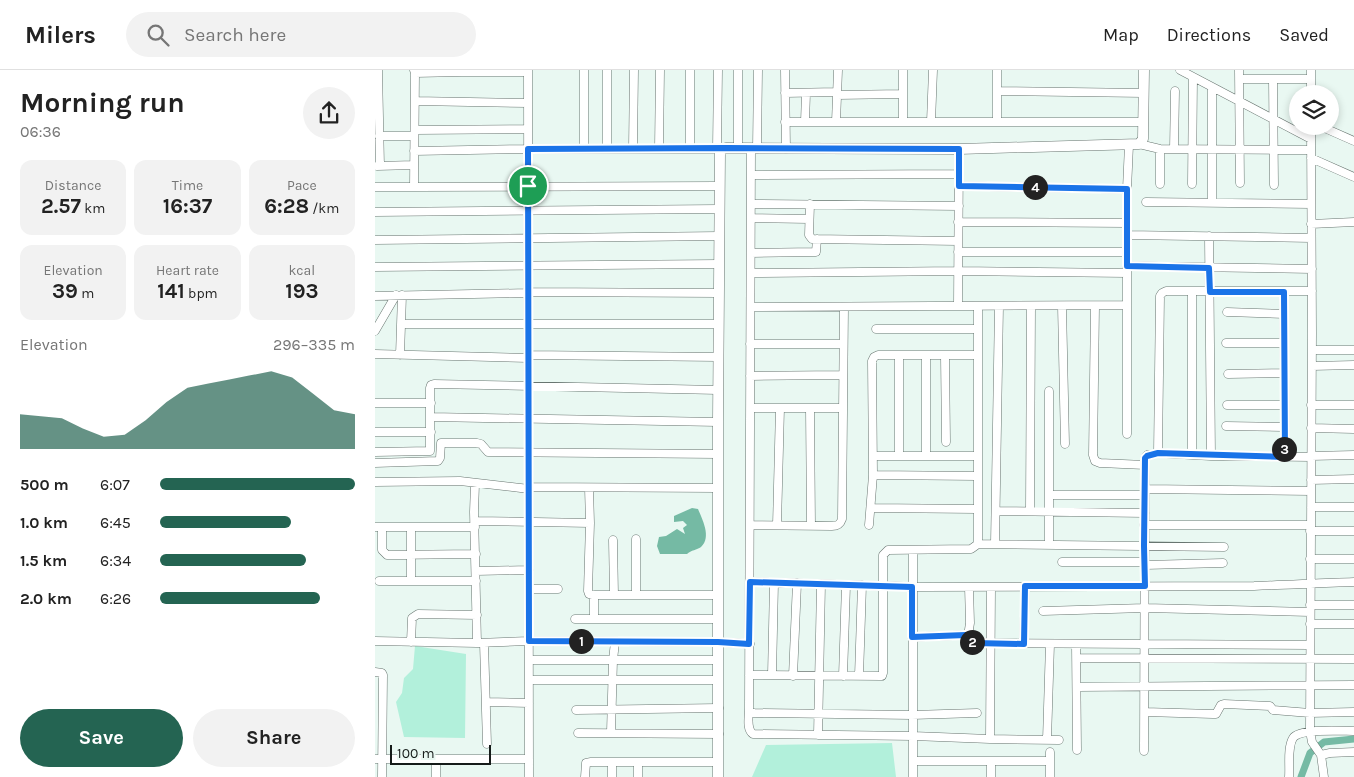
<!DOCTYPE html>
<meta charset="utf-8">
<style>
:root{--surface:#fff;--page:#f2f2f2;--text:#222;--muted:#767676;--line:#e0e0e0;--accent:#246452}
body{margin:0;font-family:Karla,sans-serif;background:var(--page);color:var(--text);height:100vh;display:flex;flex-direction:column;font-size:19px;white-space:nowrap}
*{box-sizing:border-box;margin:0}
p{font-size:16px;color:var(--muted)}
.icon{flex:none;width:28px;height:28px;fill:none;stroke:currentColor;stroke-width:2;stroke-linecap:round;stroke-linejoin:round}
.map{position:relative;flex:1;overflow:hidden}
.details{display:flex;flex-direction:column;background:var(--surface);width:375px}
.details>*{flex:none}
.tools{position:absolute;left:914px;top:15px;display:grid;gap:10px}
.tools a{display:grid;place-items:center;width:50px;height:50px;border-radius:50%;background:var(--surface);box-shadow:0 2px 8px #0003;font-size:25px}
.scale{position:absolute;left:15px;bottom:12px;width:101px;box-sizing:border-box;padding-left:5px;border:2px solid #151b19;border-top:0;font-size:14px;line-height:18px;white-space:nowrap;color:#151b19;-webkit-text-stroke:4px #e9f8f2;paint-order:stroke}
.pin{position:absolute;display:grid;place-items:center;width:42px;height:42px;color:#fff;margin:-21px;border:2px solid #fff;border-radius:50%;box-shadow:0 1px 5px #0007}
.km{position:absolute;width:25px;height:25px;margin:-12px;border-radius:50%;background:#222;color:#fff;font-size:14px;line-height:25px;text-align:center}
.round{display:grid;place-items:center;flex:none;width:52px;height:52px;border-radius:26px;background:var(--page)}
.overview{display:flex;align-items:center;justify-content:space-between;height:85px;padding:0 20px}
h1{font-size:28px;font-weight:700;line-height:38px}
.stats{display:grid;grid-template-columns:repeat(3,1fr);gap:8px;height:85px;padding:5px 20px}
.stats div{display:grid;align-content:center;border-radius:12px;background:var(--page);text-align:center}
.stats b{font-size:21px;font-weight:700}
.stats small{font-size:14px;font-weight:400}
.stats p{font-size:14px}
.chart{height:140px;padding:10px 20px}
.chart p{display:flex;justify-content:space-between}
.chart svg{width:100%;height:90px;margin-top:5px;fill:var(--accent);opacity:.7}
.button{display:flex;gap:10px;margin-top:auto;padding:10px 20px}
.button a{flex:1;height:58px;border-radius:30px;background:var(--accent);color:#fff;font-size:20px;font-weight:700;line-height:58px;text-align:center}
.button a+a{background:var(--page);color:var(--text)}
ul{padding:0 20px;list-style:none;font-size:16px}
li{display:grid;grid-template-columns:80px 60px 1fr;align-items:center;height:38px}
li i{height:12px;border-radius:6px;background:var(--accent)}
header{display:flex;align-items:center;gap:30px;box-sizing:border-box;height:70px;padding:0 25px;background:var(--surface);border-bottom:1px solid var(--line)}
header strong{font-size:24px}
nav{display:flex;gap:28px;margin-inline-start:auto;font-size:18px}
.search{width:350px;height:45px;background:var(--page);display:flex;align-items:center;gap:12px;box-sizing:border-box;padding:0 18px;border-radius:28px;color:var(--muted);font-size:19px}
main{display:flex;flex:1;min-height:0}
.map>svg:first-child{display:block}
.green{fill:#b2f0db}
.water{fill:#75baa4}
.lines{fill:none;stroke-linecap:round;stroke-linejoin:round}
.canal{stroke:#75baa4;stroke-width:7}
.minor-casing{stroke:#687570;stroke-width:9}
.tertiary-casing{stroke:#687570;stroke-width:11}
.minor{stroke:#fff;stroke-width:8}
.tertiary{stroke:#fff;stroke-width:10}
.route-casing{stroke:#fff;stroke-width:10}
.route{stroke:#1a73e8;stroke-width:6}
</style>
<header>
<strong>Milers</strong>
<div class="search"><svg class="icon" aria-label="search" viewBox="0 0 24 24"><circle cx="10" cy="10" r="6"/><path d="M15 15l6 6"/></svg>Search here</div>
<nav><a>Map</a><a>Directions</a><a>Saved</a></nav>
</header>
<main>
<section class="details">
<div class="overview"><div><h1>Morning run</h1><p>06:36</p></div><a class="round"><svg class="icon" aria-label="share" viewBox="0 0 24 24"><path d="M12 15V3M7 8l5-5 5 5M5 13v7h14v-7"/></svg></a></div>
<div class="stats">
<div><p>Distance</p><b>2.57<small> km</small></b></div>
<div><p>Time</p><b>16:37</b></div>
<div><p>Pace</p><b>6:28<small> /km</small></b></div>
</div>
<div class="stats">
<div><p>Elevation</p><b>39<small> m</small></b></div>
<div><p>Heart rate</p><b>141<small> bpm</small></b></div>
<div><p>kcal</p><b>193</b></div>
</div>
<div class="chart"><p><span>Elevation</span>296–335 m</p>
<svg viewBox="0 0 160 44" preserveAspectRatio="none"><path d="M0 44V27L10 28L20 29L30 34L40 38L50 37L60 30L70 21L80 14L90 12L100 10L110 8L120 6L130 9L140 17L150 25L160 27V44z"/></svg>
</div>
<ul>
<li><b>500 m</b>6:07<i style="width:100%"></i></li>
<li><b>1.0 km</b>6:45<i style="width:67%"></i></li>
<li><b>1.5 km</b>6:34<i style="width:75%"></i></li>
<li><b>2.0 km</b>6:26<i style="width:82%"></i></li>
</ul>
<div class="button"><a>Save</a><a>Share</a></div>
</section>
<div class="map">
<svg width="979" height="707" viewBox="0 0 979 707">
<rect width="100%" height="100%" fill="#e9f8f2"/>
<path class="green" d="M 40,576 L 91,584 L 90,668 L 29,667 L 21,632 L 27,623 L 29,608 L 38,599 Z
M 517,673 L 521,707 L 377,707 L 391,675 Z"/>
<path class="water" d="M 317,438 L 323,439 C 327,449 337,467 326,477 C 322,480 316,480 312,484 L 285,484 L 282,476 L 284,467 L 291,466 L 302,459 L 310,464 L 308,458 L 312,455 L 308,451 L 299,452 L 299,446 Z"/>
<g class="lines">
<path class="canal" d="M 926,707 L 935,683 L 949,672 L 979,669"/>
<defs>
<path id="minor" d="M 3,0 L 5,96
M 39,0 L 40,3 L 86,2 L 153,2
M 153,0 L 154,707
M 232,0 L 232,79
M 315,0 L 315,79
M 363,0 L 363,78
M 410,0 L 411,79
M 622,0 L 622,52
M 805,0 L 936,69
M 864,0 L 865,113
M 936,0 L 936,24
M 864,9 L 936,9
M 898,9 L 899,115
M 622,21 L 769,23
M 410,23 L 462,22
M 462,25 L 528,24
M 40,31 L 153,33
M 410,52 L 768,52
M 430,52 L 431,23
M 461,52 L 463,0
M 528,52 L 528,0
M 556,52 L 558,0
M 936,56 L 937,263 L 935,661 L 937,672 L 946,685 L 949,707
M 945,56 L 979,71
M 40,60 L 153,59
M 4,66 L 39,66
M 764,74 L 785,79 L 936,80
M 209,79 L 209,0
M 258,79 L 259,0
M 284,79 L 285,0
M 342,79 L 343,0
M 376,79 L 374,639 L 375,642 L 379,643 L 537,645 L 602,643
M 382,79 L 383,0
M 785,79 L 785,114
M 799,79 L 800,21
M 39,81 L 153,79 L 347,79
M 936,88 L 979,107
M 2,96 L 39,95
M 376,105 L 584,104
M 817,114 L 818,7
M 584,116 L 752,119
M 0,117 L 39,117 L 40,3
M 39,117 L 344,116
M 771,132 L 936,134
M 837,133 L 837,17
M 376,134 L 584,136
M 435,134 L 434,165 L 437,169 L 583,171
M 0,142 L 344,139
M 376,148 L 434,149
M 583,152 L 752,153
M 936,154 L 979,152
M 752,165 L 936,168
M 834,166 L 836,386
M 0,170 L 344,166
M 583,182 L 752,182
M 376,183 L 441,182 L 442,169
M 752,196 L 937,199
M 0,197 L 344,194
M 376,203 L 584,201 L 752,203
M 153,222 L 344,223
M 909,222 L 910,387
M 0,226 L 153,223
M 583,236 L 584,79
M 687,236 L 690,374
M 720,236 L 718,385 L 720,391 L 725,393 L 770,395
M 376,237 L 752,235
M 852,242 L 909,244
M 26,254 L 343,254
M 501,259 L 603,259
M 0,261 L 21,225
M 851,273 L 909,273
M 375,274 L 468,274
M 937,280 L 979,280
M 0,284 L 153,288
M 25,285 L 27,225
M 153,285 L 343,287
M 524,285 L 524,386
M 570,286 L 571,372
M 937,296 L 979,295
M 853,304 L 909,303
M 375,306 L 468,305
M 674,321 L 674,474
M 0,333 L 56,333
M 852,335 L 909,335
M 936,335 L 979,335
M 375,338 L 468,338
M 435,338 L 436,456
M 56,347 L 343,352
M 851,356 L 909,357
M 936,358 L 979,359
M 0,362 L 56,362
M 752,364 L 752,119 L 754,75
M 0,382 L 55,381 L 55,318 L 56,315 L 59,314 L 343,320
M 783,383 L 785,226 L 787,223 L 791,221 L 937,221
M 817,385 L 817,221
M 498,386 L 602,386
M 551,386 L 551,286
M 936,386 L 979,385
M 0,393 L 63,391 L 65,388 L 66,373 L 102,373 L 106,374 L 113,382 L 343,384
M 498,405 L 602,406
M 936,410 L 979,409
M 0,412 L 85,411 L 154,419
M 100,414 L 99,442 L 102,573
M 154,417 L 343,418
M 214,418 L 215,453 L 213,521 L 214,524 L 219,525 L 343,525
M 770,419 L 936,421
M 674,425 L 770,425
M 936,437 L 979,437
M 496,438 L 602,439
M 621,441 L 770,443
M 655,441 L 656,236
M 100,451 L 215,453
M 375,455 L 457,456 C 462,456 465,455 467,449 L 469,237
M 402,455 L 405,338
M 494,455 L 498,405 L 497,291 L 499,287 L 503,285 L 603,285
M 769,455 L 935,455
M 0,457 L 100,457
M 7,457 L 7,480 L 12,485 L 101,484
M 935,461 L 979,461
M 261,469 L 261,525
M 238,470 L 239,525
M 603,474 L 849,477
M 620,474 L 624,236
M 935,489 L 979,489
M 687,492 L 770,492
M 770,495 L 848,493
M 101,501 L 154,500
M 4,511 L 101,511
M 36,511 L 36,457
M 375,512 L 545,517 L 879,516 C 912,515 945,513 979,512
M 154,519 L 183,519
M 219,525 L 219,549
M 935,535 L 979,535
M 668,541 L 770,538 L 935,542
M 200,549 L 343,549
M 935,554 L 979,554
M 593,566 L 595,553 L 594,517
M 537,567 L 591,565 L 595,568 L 598,573 L 600,573 L 935,575
M 0,571 L 102,573 L 154,571 L 343,572 L 375,574
M 36,572 L 37,548 L 43,544 L 102,545
M 109,573 L 112,674
M 649,573 L 650,517
M 701,574 L 702,680
M 702,588 L 979,589
M 154,590 L 343,590
M 0,602 L 7,603 L 8,605 L 7,707
M 374,605 L 507,606 L 508,603 L 508,485 L 513,480 L 596,479 L 603,474 L 603,236
M 397,605 L 399,513
M 418,606 L 422,513
M 468,606 L 471,515
M 484,606 L 487,515
M 154,610 L 343,610
M 702,617 L 979,615
M 111,632 L 154,633
M 374,639 C 374,647 371,659 378,664 L 538,666 L 615,669 L 684,670
M 201,640 L 344,638
M 770,642 L 838,644 L 841,644 L 846,635 L 849,634 L 895,636 L 898,640 L 935,643 L 979,642
M 236,662 L 238,590 L 240,572
M 203,663 L 344,664
M 443,665 L 446,514
M 615,669 L 616,517
M 672,670 L 675,574
M 769,681 C 770,584 769,486 770,388 L 772,385 L 783,383 L 836,386 L 936,387
M 675,682 L 675,707
M 946,685 L 955,683 L 979,682
M 0,689 L 154,689
M 61,689 L 61,707
M 538,691 L 675,691
M 263,692 L 263,707
M 210,707 L 211,693 L 216,692 L 343,692
M 237,707 L 237,692
M 538,707 L 538,480
M 616,707 L 616,691
M 914,707 C 915,696 912,678 918,668 C 925,658 967,661 979,661"/>
<path id="tertiary" d="M 343,707 L 343,352 L 345,82 L 347,79 L 352,78 L 584,79 L 764,74 L 768,69 L 769,0"/>
</defs>
<use href="#minor" class="minor-casing"/>
<use href="#tertiary" class="tertiary-casing"/>
<use href="#minor" class="minor"/>
<use href="#tertiary" class="tertiary"/>
</g>
<g class="lines">
<defs>
<path id="route" d="M 352,78 L 584,79 L 584,116 L 752,119 L 752,196 L 834,198 L 835,222 L 909,222 L 910,387 L 783,383 L 772,386 L 770,388 L 769,476 L 770,516 L 650,516 L 649,574 L 600,573 L 598,573 L 595,568 L 591,565 L 537,567 L 537,517 L 375,512 L 374,574 L 343,572 L 154,571 L 153,79 Z"/>
</defs>
<use href="#route" class="route-casing"/>
<use href="#route" class="route"/>
</g>
</svg>
<div class="tools">
<a><svg class="icon" aria-label="layers" viewBox="0 0 24 24"><path d="M12 4l9 5-9 5-9-5zM3 14l9 5 9-5"/></svg></a>
</div>
<div class="scale">100 m</div>
<div class="pin" style="left:153px;top:116px;background:#1e9e55"><svg class="icon" aria-label="arrive" viewBox="0 0 24 24"><path d="M6 21V4h12l-3 4 3 4H6"/></svg></div>
<b class="km" style="left:206px;top:571px">1</b>
<b class="km" style="left:597px;top:572px">2</b>
<b class="km" style="left:909px;top:379px">3</b>
<b class="km" style="left:660px;top:117px">4</b>
</div>
</main>
